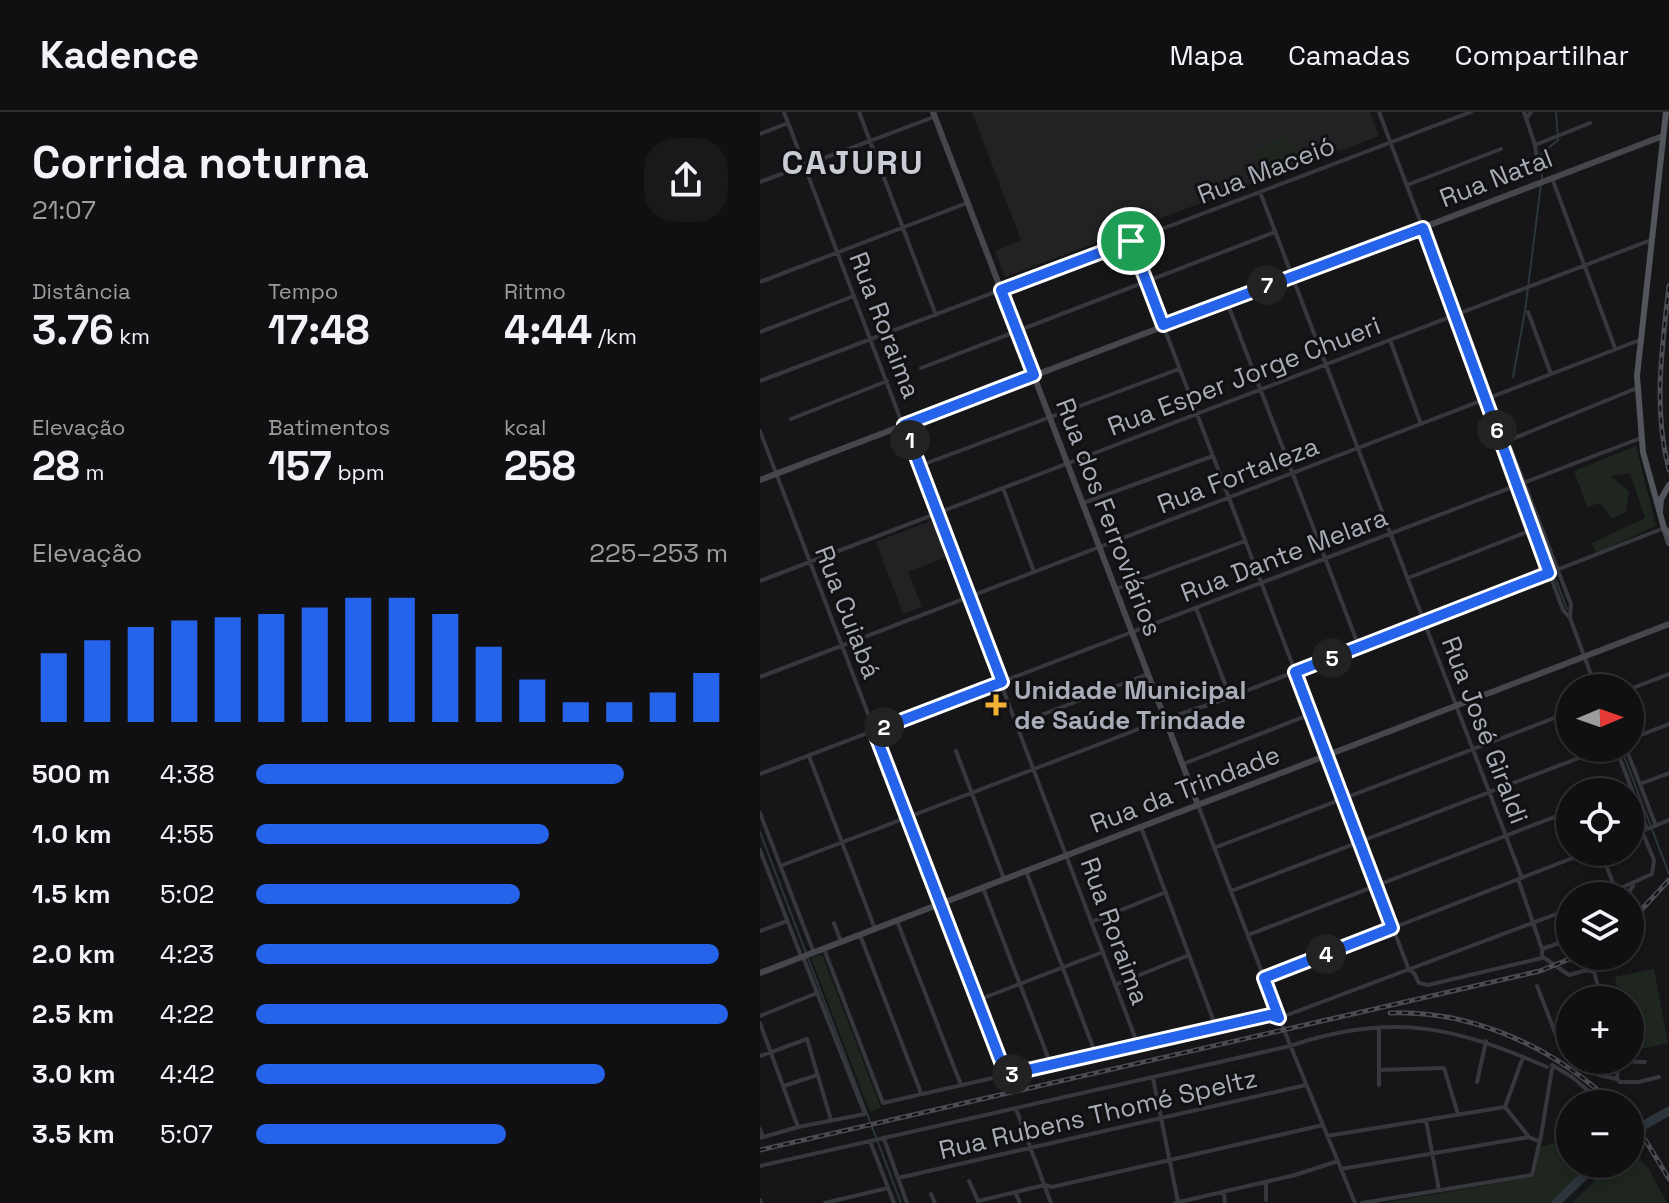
<!DOCTYPE html>
<html lang="pt">
<meta charset="utf-8">
<style>
:root{--surface:#101012;--page:#19191b;--text:#f1f3f6;--muted:#9c9d9f;--line:#303032;--accent:#2563eb}
body{margin:0;font-family:"Space Grotesk",sans-serif;background:var(--page);color:var(--text);height:100vh;display:flex;flex-direction:column;font-size:30px;white-space:nowrap}
*{box-sizing:border-box;margin:0}
p{font-size:26px;color:var(--muted)}
.icon{flex:none;width:44px;height:44px;fill:none;stroke:currentColor;stroke-width:2;stroke-linecap:round;stroke-linejoin:round}
.map{position:relative;flex:1;overflow:hidden}
.panel{display:flex;flex-direction:column;background:var(--surface);width:760px}
.panel>*{flex:none}
.needle{width:52px;rotate:88deg}
.buttons{position:absolute;left:796px;top:562px;display:grid;gap:16px}
.buttons a{display:grid;place-items:center;width:88px;height:88px;border-radius:50%;background:var(--surface);box-shadow:0 4px 12px #0003,0 0 0 2px var(--line);font-size:40px}
.pin{position:absolute;display:grid;place-items:center;width:68px;height:68px;color:#fff;margin:-34px;border:4px solid #fff;border-radius:50%;box-shadow:0 2px 8px #0007}
.km{position:absolute;width:40px;height:40px;margin:-20px;border-radius:50%;background:#222;color:#fff;font-size:22px;line-height:40px;text-align:center}
.round{display:grid;place-items:center;flex:none;width:84px;height:84px;border-radius:32px;background:var(--page)}
.summary{display:flex;align-items:center;justify-content:space-between;height:136px;padding:0 32px}
h1{font-size:44px;font-weight:800;line-height:60px}
.metrics{display:grid;grid-template-columns:repeat(3,1fr);gap:12px;height:136px;padding:8px 32px}
.metrics div{display:grid;align-content:center}
.metrics b{font-size:40px;font-weight:800}
.metrics small{font-size:22px;font-weight:400}
.metrics p{font-size:22px}
.chart{height:224px;padding:16px 32px}
.chart p{display:flex;justify-content:space-between}
.chart svg{width:100%;height:144px;margin-top:8px;stroke:var(--accent);stroke-width:6}
ul{padding:0 32px;list-style:none;font-size:26px}
li{display:grid;grid-template-columns:128px 96px 1fr;align-items:center;height:60px}
li i{height:20px;border-radius:10px;background:var(--accent)}
header{display:flex;align-items:center;gap:48px;box-sizing:border-box;height:112px;padding:0 40px;background:var(--surface);border-bottom:2px solid var(--line)}
header strong{font-size:38px}
nav{display:flex;gap:44px;margin-inline-start:auto;font-size:28px}
main{display:flex;flex:1;min-height:0}
.map>svg:first-child{display:block}
.built{fill:#222225}
.green{fill:#1e261f}
.lines{fill:none;stroke-linecap:round;stroke-linejoin:round}
.stream{stroke:#2c353c;stroke-width:2}
.river{stroke:#2c353c;stroke-width:9}
.street{stroke:#37383d;stroke-width:4}
.secondary{stroke:#45474d;stroke-width:6}
.primary{stroke:#53555c;stroke-width:6}
.rail-casing{stroke:#4a4c52;stroke-width:5}
.rail{stroke:#111113;stroke-width:2;stroke-dasharray:6;stroke-linecap:butt}
.route-casing{stroke:#fff;stroke-width:16}
.route{stroke:#2563eb;stroke-width:10}
.poi-dot{fill:#f2b134;stroke:#111113;stroke-width:3}
.labels{text-anchor:middle;dominant-baseline:central;stroke-width:6;stroke-linejoin:round;paint-order:stroke}
.street-label{font-size:26px;fill:#a8adb8;stroke:#111113}
.poi-label{font-size:26px;font-weight:bold;fill:#a8adb8;stroke:#111113;text-anchor:start}
.district-label{font-size:34px;font-weight:bold;letter-spacing:2px;fill:#c9ccd4;stroke:#111113}
</style>
<header>
<strong>Kadence</strong>
<nav><a>Mapa</a><a>Camadas</a><a>Compartilhar</a></nav>
</header>
<main>
<section class="panel">
<div class="summary"><div><h1>Corrida noturna</h1><p>21:07</p></div><a class="round"><svg class="icon" aria-label="share" viewBox="0 0 24 24"><path d="M12 15V3M7 8l5-5 5 5M5 13v7h14v-7"/></svg></a></div>
<div class="metrics">
<div><p>Distância</p><b>3.76<small> km</small></b></div>
<div><p>Tempo</p><b>17:48</b></div>
<div><p>Ritmo</p><b>4:44<small> /km</small></b></div>
</div>
<div class="metrics">
<div><p>Elevação</p><b>28<small> m</small></b></div>
<div><p>Batimentos</p><b>157<small> bpm</small></b></div>
<div><p>kcal</p><b>258</b></div>
</div>
<div class="chart"><p><span>Elevação</span>225–253 m</p>
<svg viewBox="0 0 160 44" preserveAspectRatio="none"><path d="M5 44V23M15 44V19M25 44V15M35 44V13M45 44V12M55 44V11M65 44V9M75 44V6M85 44V6M95 44V11M105 44V21M115 44V31M125 44V38M135 44V38M145 44V35M155 44V29"/></svg>
</div>
<ul>
<li><b>500 m</b>4:38<i style="width:78%"></i></li>
<li><b>1.0 km</b>4:55<i style="width:62%"></i></li>
<li><b>1.5 km</b>5:02<i style="width:56%"></i></li>
<li><b>2.0 km</b>4:23<i style="width:98%"></i></li>
<li><b>2.5 km</b>4:22<i style="width:100%"></i></li>
<li><b>3.0 km</b>4:42<i style="width:74%"></i></li>
<li><b>3.5 km</b>5:07<i style="width:53%"></i></li>
</ul>
</section>
<div class="map">
<svg width="909" height="1091" viewBox="0 0 909 1091">
<rect width="100%" height="100%" fill="#161618"/>
<path class="built" d="M 212,0 L 610,0 L 619,24 L 245,165 L 235,139 L 261,128 Z
M 173,408 L 187,445 L 148,460 L 162,495 L 143,502 L 116,430 Z"/>
<path class="green" d="M 529,24 L 539,48 L 502,62 L 492,38 Z
M 876,334 L 896,414 L 836,441 L 832,431 L 885,406 L 870,361 L 850,364 L 869,379 L 866,400 L 852,407 L 840,391 L 827,395 L 814,359 Z
M 62,842 L 121,996 L 110,1000 L 51,846 Z
M 894,857 L 908,931 L 870,939 L 870,888 L 859,888 L 855,865 Z
M 810,1025 L 810,1052 L 831,1052 L 793,1091 L 623,1091 L 773,1065 L 779,1036 Z
M 870,1035 L 889,1057 L 907,1091 L 812,1091 L 852,1052 L 870,1052 Z"/>
<g class="lines">
<path class="stream" d="M 782,66 L 781,42 L 798,28 L 796,0
M 753,265 L 765,199 L 781,72
M 747,339 L 757,365
M 763,381 L 790,453
M 796,468 L 807,497
M 861,636 L 909,762
M 0,720 L 141,1091"/>
<path class="river" d="M 870,1021 L 909,999
M 796,1091 L 836,1052"/>
<path class="street" d="M 24,0 L 378,933
M 99,0 L 176,203
M 619,0 L 727,286
M 764,0 L 775,33 L 778,56
M 766,7 L 771,0
M 0,22 L 28,11
M 775,33 L 830,11
M 792,66 L 855,236
M 0,70 L 174,5
M 647,73 L 741,37
M 500,80 L 762,766
M 371,129 L 649,858 L 654,861 L 659,871 L 668,873 L 782,846 L 782,837 L 810,827
M 0,170 L 207,91
M 467,190 L 599,535
M 768,200 L 791,262
M 0,220 L 94,184
M 630,228 L 661,312
M 161,256 L 515,120
M 0,269 L 711,0
M 725,288 L 803,498 L 810,506 L 836,576
M 31,307 L 127,269
M 0,319 L 246,963
M 742,331 L 751,337 L 811,492 L 810,506
M 742,331 L 877,276
M 159,354 L 419,257
M 243,376 L 274,460
M 323,391 L 453,344
M 648,466 L 772,418
M 0,469 L 891,128
M 356,477 L 485,429
M 436,496 L 470,585
M 0,565 L 880,228
M 870,577 L 909,562
M 258,612 L 388,562
M 870,627 L 909,612
M 856,636 L 887,717
M 866,636 L 896,714
M 196,639 L 244,767
M 49,644 L 115,817
M 423,652 L 551,602
M 0,662 L 881,326
M 880,672 L 909,661
M 858,680 L 871,675
M 438,693 L 524,918 L 595,1091
M 0,701 L 54,841
M 381,715 L 456,915
M 870,724 L 909,708
M 454,736 L 810,600
M 0,738 L 41,844
M 841,740 L 856,779
M 20,754 L 405,607 L 460,589 L 904,416
M 266,759 L 336,943
M 758,767 L 782,837
M 223,776 L 291,953
M 471,779 L 845,636
M 843,784 L 892,762 L 894,748 L 882,719
M 866,784 L 873,774
M 137,809 L 201,973
M 331,810 L 406,780
M 74,811 L 81,830
M 0,819 L 27,809
M 100,823 L 161,981
M 488,823 L 810,699
M 64,837 L 123,991 L 510,903 L 519,906 L 810,797
M 783,845 L 809,863 L 827,858 L 834,860 L 842,888
M 504,866 L 828,740
M 355,873 L 429,843
M 777,874 L 796,923 L 810,940
M 218,888 L 343,840
M 0,904 L 57,881
M 0,911 L 38,1015
M 619,916 L 619,973
M 0,944 L 47,927 L 71,1008
M 763,945 L 745,995 L 769,1025 L 778,1029
M 819,948 L 839,963 L 857,967
M 833,948 L 839,961
M 858,948 L 857,967 L 860,970 L 878,970 L 899,965
M 858,949 L 885,950
M 792,953 L 812,965 L 844,992
M 619,958 L 684,956 L 698,1002
M 393,966 L 418,1090
M 717,970 L 726,929
M 24,974 L 57,963
M 256,997 L 291,1091
M 666,1008 L 679,1078
M 0,1017 L 3,1025
M 567,1024 L 745,995
M 0,1026 L 38,1015 L 105,1002 L 43,845
M 124,1027 L 147,1091
M 110,1029 L 134,1091
M 0,1054 L 530,934 C 630,900 693,914 787,955
M 581,1057 L 769,1025
M 138,1066 L 546,973
M 209,1069 L 218,1089
M 255,1080 L 260,1091
M 464,1080 L 465,1091
M 171,1082 L 175,1091
M 0,1088 L 1,1091
M 506,1088 L 506,1071
M 218,1089 L 285,1073 L 292,1075 L 563,1013
M 65,1091 L 128,1076
M 415,1091 L 535,1063 L 578,1049
M 602,1091 L 772,1063 L 781,1024 L 792,957"/>
<path class="secondary" d="M 173,0 L 438,693
M 0,368 L 903,24
M 904,416 L 909,431
M 0,861 L 909,512"/>
<path class="primary" d="M 906,0 L 877,264 L 883,340 L 904,416 L 909,422
M 900,399 L 901,387 L 909,373"/>
<defs>
<path id="rail" d="M 909,174 C 902,235 893,297 909,358
M 870,810 L 909,768
M 630,901 C 713,898 795,936 853,992
M 870,1009 L 886,1029 L 909,1067
M 0,1038 L 780,859 L 817,844"/>
</defs>
<use href="#rail" class="rail-casing"/>
<use href="#rail" class="rail"/>
</g>
<g class="lines">
<defs>
<path id="route" d="M 663,116 L 789,461 L 535,560 L 632,816 L 504,866 L 519,906 L 510,903 L 246,963 L 114,619 L 242,570 L 144,313 L 274,263 L 241,178 L 371,129 L 403,213 Z"/>
</defs>
<use href="#route" class="route-casing"/>
<use href="#route" class="route"/>
</g>
<path class="poi-dot" d="M232 581h8v8h8v8h-8v8h-8v-8h-8v-8h8z"/>
<g class="labels">
<g class="street-label">
<text transform="translate(506 58) rotate(-21)">Rua Maceió</text>
<text transform="translate(736 66) rotate(-21)">Rua Natal</text>
<text transform="translate(125 213) rotate(69)">Rua Roraima</text>
<text transform="translate(484 264) rotate(-21)">Rua Esper Jorge Chueri</text>
<text transform="translate(478 363) rotate(-21)">Rua Fortaleza</text>
<text transform="translate(349 405) rotate(69)">Rua dos Ferroviários</text>
<text transform="translate(524 443) rotate(-21)">Rua Dante Melara</text>
<text transform="translate(88 500) rotate(69)">Rua Cuiabá</text>
<text transform="translate(725 618) rotate(69)">Rua José Giraldi</text>
<text transform="translate(425 677) rotate(-21)">Rua da Trindade</text>
<text transform="translate(355 819) rotate(70)">Rua Roraima</text>
<text transform="translate(338 1002) rotate(-13)">Rua Rubens Thomé Speltz</text>
</g>
<g class="poi-label">
<text x="254" y="578">Unidade Municipal<tspan x="254" dy="30">de Saúde Trindade</tspan></text>
</g>
<g class="district-label">
<text x="93" y="50">CAJURU</text>
</g>
</g>
</svg>
<div class="buttons">
<a><svg class="needle" viewBox="-14 -14 28 28"><path d="M0-13l5 13h-10z" fill="#e53935"/><path d="M0 13l5-13h-10z" fill="#9c9d9f"/></svg></a>
<a><svg class="icon" aria-label="locate" viewBox="0 0 24 24"><circle cx="12" cy="12" r="6"/><path d="M12 2v4M12 18v4M2 12h4M18 12h4"/></svg></a>
<a><svg class="icon" aria-label="layers" viewBox="0 0 24 24"><path d="M12 4l9 5-9 5-9-5zM3 14l9 5 9-5"/></svg></a>
<a>+</a>
<a>−</a>
</div>
<div class="pin" style="left:371px;top:129px;background:#1e9e55"><svg class="icon" aria-label="arrive" viewBox="0 0 24 24"><path d="M6 21V4h12l-3 4 3 4H6"/></svg></div>
<b class="km" style="left:150px;top:328px">1</b>
<b class="km" style="left:124px;top:615px">2</b>
<b class="km" style="left:252px;top:962px">3</b>
<b class="km" style="left:566px;top:842px">4</b>
<b class="km" style="left:572px;top:546px">5</b>
<b class="km" style="left:737px;top:318px">6</b>
<b class="km" style="left:507px;top:173px">7</b>
</div>
</main>
